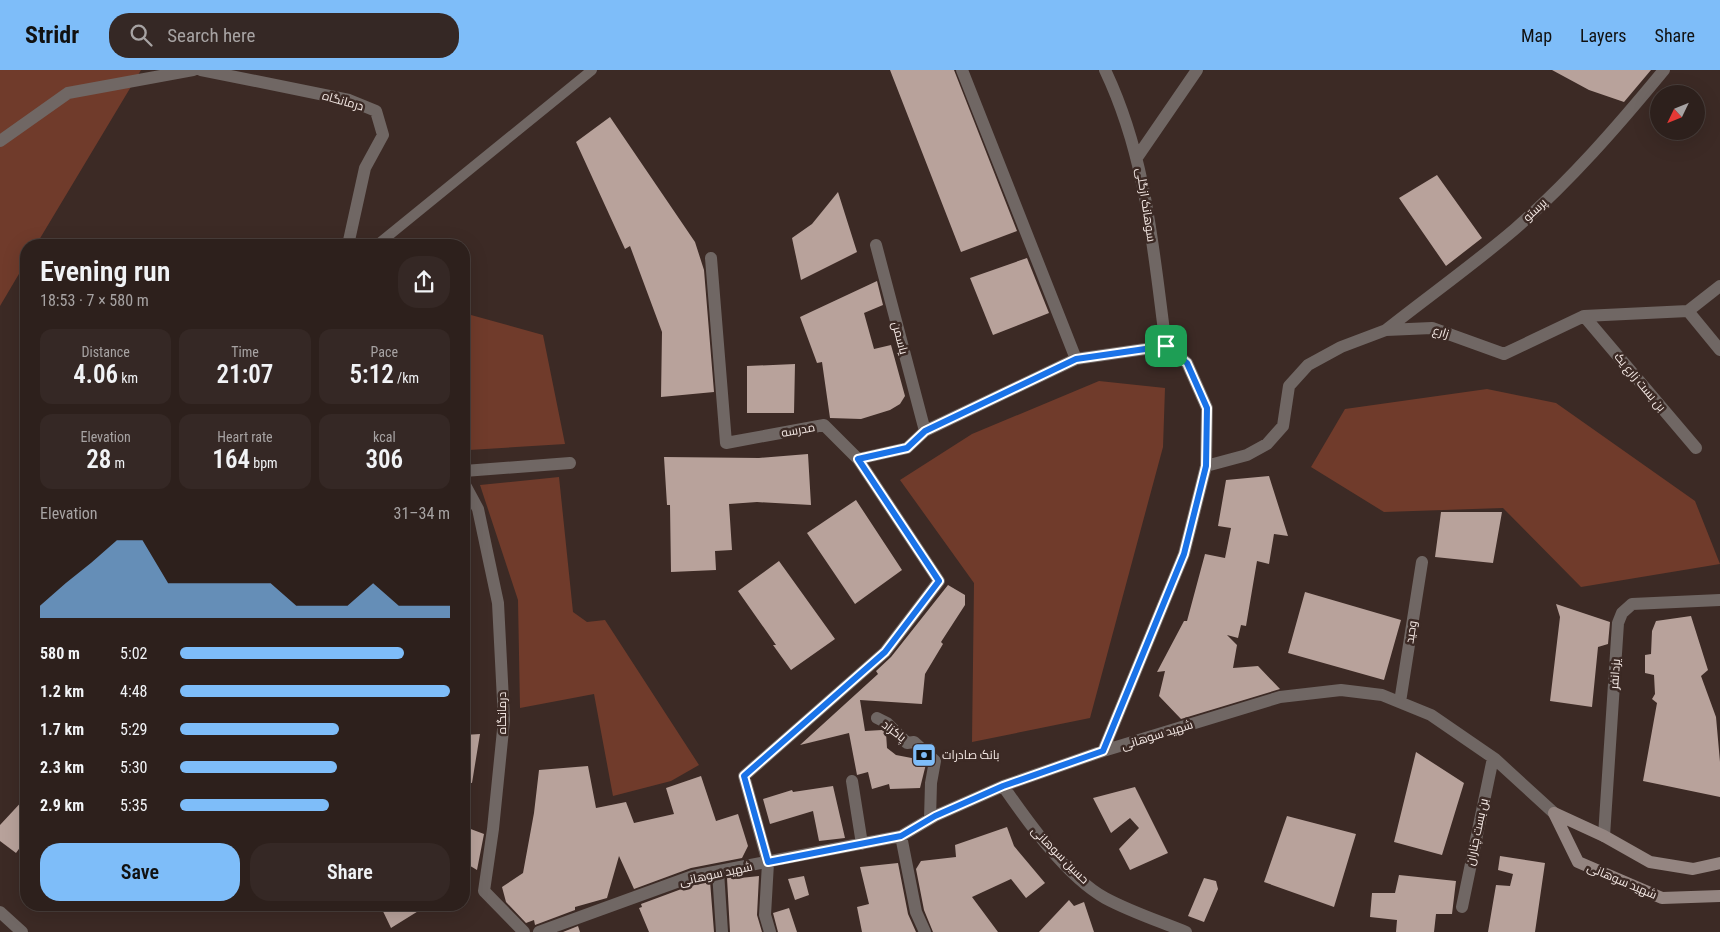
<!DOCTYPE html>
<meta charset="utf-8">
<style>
:root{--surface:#2d201c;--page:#352825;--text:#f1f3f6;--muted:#a7a3a3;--line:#483e3b;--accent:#7ebdf9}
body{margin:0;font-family:"Roboto Condensed",Cairo,sans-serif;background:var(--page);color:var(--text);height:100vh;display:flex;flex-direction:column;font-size:19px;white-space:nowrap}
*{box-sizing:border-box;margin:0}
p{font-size:16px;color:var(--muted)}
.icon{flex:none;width:28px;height:28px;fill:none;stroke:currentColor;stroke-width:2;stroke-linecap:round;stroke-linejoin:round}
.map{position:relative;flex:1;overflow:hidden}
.sheet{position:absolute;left:20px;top:169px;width:450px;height:672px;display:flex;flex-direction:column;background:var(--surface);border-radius:20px;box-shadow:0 5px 20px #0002,0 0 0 1px var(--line)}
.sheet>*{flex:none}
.needle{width:32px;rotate:227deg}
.tools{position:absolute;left:1650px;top:15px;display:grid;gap:10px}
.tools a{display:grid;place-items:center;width:55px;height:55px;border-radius:50%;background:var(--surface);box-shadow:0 5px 20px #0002,0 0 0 1px var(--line);font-size:25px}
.pin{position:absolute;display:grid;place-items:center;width:42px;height:42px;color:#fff;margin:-21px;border-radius:10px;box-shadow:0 2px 8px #0006}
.round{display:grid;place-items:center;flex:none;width:52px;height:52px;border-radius:20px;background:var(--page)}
.summary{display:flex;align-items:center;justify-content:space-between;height:85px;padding:0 20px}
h1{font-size:28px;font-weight:600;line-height:38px}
.figures{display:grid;grid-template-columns:repeat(3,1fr);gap:8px;height:85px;padding:5px 20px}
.figures div{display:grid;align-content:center;border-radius:12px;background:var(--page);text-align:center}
.figures b{font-size:25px;font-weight:600}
.figures small{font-size:14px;font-weight:400}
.figures p{font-size:14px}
.chart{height:140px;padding:10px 20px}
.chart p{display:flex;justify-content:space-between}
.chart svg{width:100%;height:90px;margin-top:5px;fill:var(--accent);opacity:.7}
.cta{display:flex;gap:10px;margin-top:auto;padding:10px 20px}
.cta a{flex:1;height:58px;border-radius:20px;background:var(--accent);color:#111;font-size:20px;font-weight:600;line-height:58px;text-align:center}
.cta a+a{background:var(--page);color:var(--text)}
ul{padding:0 20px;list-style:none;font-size:16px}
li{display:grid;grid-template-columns:80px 60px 1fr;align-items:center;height:38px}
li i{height:12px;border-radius:6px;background:var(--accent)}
header{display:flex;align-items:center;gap:30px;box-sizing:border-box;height:70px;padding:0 25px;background:var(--accent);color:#111}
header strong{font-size:24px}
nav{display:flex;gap:28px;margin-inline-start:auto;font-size:18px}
.search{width:350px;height:45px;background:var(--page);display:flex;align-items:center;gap:12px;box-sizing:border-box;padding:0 18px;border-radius:20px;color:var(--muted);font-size:19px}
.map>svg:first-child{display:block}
.green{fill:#703b2b}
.building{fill:#b8a29b}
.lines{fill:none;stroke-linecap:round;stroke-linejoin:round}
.lane{stroke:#706764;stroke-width:10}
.street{stroke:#706764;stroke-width:12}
.secondary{stroke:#948581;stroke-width:12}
.route-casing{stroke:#fff;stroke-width:10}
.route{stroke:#1a73e8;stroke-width:6}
.labels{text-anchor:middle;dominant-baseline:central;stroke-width:5;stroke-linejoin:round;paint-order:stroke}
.street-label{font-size:12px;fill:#f6eae6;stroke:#3c2a25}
.poi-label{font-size:12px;fill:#f6eae6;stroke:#3c2a25;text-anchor:start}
</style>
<header>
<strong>Stridr</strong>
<div class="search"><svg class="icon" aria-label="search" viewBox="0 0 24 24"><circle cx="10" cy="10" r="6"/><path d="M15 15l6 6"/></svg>Search here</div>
<nav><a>Map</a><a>Layers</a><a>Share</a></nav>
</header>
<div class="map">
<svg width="1720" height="862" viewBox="0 0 1720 862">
<rect width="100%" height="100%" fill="#3c2a25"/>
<path class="green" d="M 0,0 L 141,0 L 36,175 L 26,175 L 26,192 L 0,236 Z
M 471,245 L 543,265 L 565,374 L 469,380 L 464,374 L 464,250 Z
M 1099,311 L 1165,318 L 1163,377 L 1090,648 L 972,672 L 974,513 L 900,410 L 972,364 Z
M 1487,319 L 1556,333 L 1695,431 L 1720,494 L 1581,517 L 1503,438 L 1384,442 L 1311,397 L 1345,339 Z
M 559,407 L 573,542 L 587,552 L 605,550 L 699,695 L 671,711 L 613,726 L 594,624 L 520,638 L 518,530 L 480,415 Z"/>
<path class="building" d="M 890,0 L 954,0 L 1017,161 L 961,182 Z
M 1552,0 L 1651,0 L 1624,32 L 1589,20 Z
M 610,47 L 695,172 L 704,200 L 714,322 L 661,327 L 662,262 L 630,176 L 625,179 L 576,72 Z
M 1437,105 L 1482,168 L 1446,196 L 1399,128 Z
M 838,122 L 857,182 L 801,210 L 792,168 L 812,154 Z
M 1027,188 L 1049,243 L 993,265 L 970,208 Z
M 877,211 L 883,235 L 864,243 L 874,279 L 891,275 L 905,326 L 900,334 L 890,340 L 861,349 L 830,348 L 822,292 L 817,293 L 800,247 Z
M 795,294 L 794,343 L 747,343 L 747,296 Z
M 808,384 L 811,435 L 757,432 L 729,434 L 732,480 L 715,481 L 716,500 L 671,502 L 670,435 L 667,435 L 664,387 L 759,388 Z
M 1269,406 L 1288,466 L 1274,464 L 1269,494 L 1257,491 L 1246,556 L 1241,555 L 1238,568 L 1227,565 L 1237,575 L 1233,598 L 1258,596 L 1280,619 L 1181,649 L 1159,626 L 1165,601 L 1157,602 L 1184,551 L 1187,551 L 1205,484 L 1225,488 L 1231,458 L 1218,456 L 1226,410 Z
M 856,430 L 902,500 L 855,534 L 807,463 Z
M 1441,442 L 1502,442 L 1493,493 L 1435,487 Z
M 779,491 L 835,569 L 791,600 L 773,575 L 776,575 L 738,521 Z
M 948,515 L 965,525 L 965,535 L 941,572 L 943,574 L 925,604 L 922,634 L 860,630 L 865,661 L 882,660 L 886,663 L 887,678 L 896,685 L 922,690 L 926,694 L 920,718 L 890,719 L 889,714 L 872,719 L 868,702 L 857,705 L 849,663 L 800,675 L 878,604 L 876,601 L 891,587 Z
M 1305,522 L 1401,550 L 1384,610 L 1288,583 Z
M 1556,534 L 1610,552 L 1608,574 L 1598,577 L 1592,637 L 1550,631 L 1560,547 Z
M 1691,546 L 1708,600 L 1701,606 L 1716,647 L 1720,692 L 1720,727 L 1643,711 L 1657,633 L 1652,629 L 1655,624 L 1654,605 L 1645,603 L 1645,585 L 1651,584 L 1652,561 L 1656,551 Z
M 480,664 L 472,713 L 464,712 L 464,665 Z
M 1416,682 L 1464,713 L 1442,785 L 1394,772 Z
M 588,696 L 596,738 L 626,732 L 634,753 L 674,744 L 666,718 L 701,706 L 716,751 L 738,744 L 748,776 L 742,788 L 691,798 L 634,819 L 619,786 L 607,828 L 575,837 L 575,840 L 535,855 L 534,850 L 526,853 L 506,832 L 502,817 L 523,803 L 534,743 L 539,700 Z
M 833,716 L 845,768 L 819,771 L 813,741 L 770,754 L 763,729 L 792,720 L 793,722 Z
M 1135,717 L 1168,783 L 1130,800 L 1119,779 L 1139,758 L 1130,748 L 1111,763 L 1093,728 Z
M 26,727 L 26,769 L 16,783 L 0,771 L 0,755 Z
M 1287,746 L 1356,764 L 1334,837 L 1264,812 Z
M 1007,757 L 1014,776 L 1045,813 L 1026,828 L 1011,809 L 972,827 L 998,862 L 933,862 L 924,840 L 916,799 L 921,791 L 956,787 L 955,775 Z
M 468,758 L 484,764 L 477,800 L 467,794 L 464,786 L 464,766 Z
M 1500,786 L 1545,793 L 1535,862 L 1488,862 L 1496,815 L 1510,816 L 1513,804 L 1498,800 Z
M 898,793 L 908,844 L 916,862 L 862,862 L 857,837 L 869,834 L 860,797 Z
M 1399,805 L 1456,811 L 1452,844 L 1436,844 L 1434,862 L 1396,862 L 1397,850 L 1370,847 L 1372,823 L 1395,823 Z
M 759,806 L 757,845 L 762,862 L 730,862 L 727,808 L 733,807 L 731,809 Z
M 804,806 L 809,825 L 795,830 L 788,809 Z
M 1204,808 L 1216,811 L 1218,819 L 1204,852 L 1188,846 Z
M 710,811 L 714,862 L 649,862 L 639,838 L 642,837 L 641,834 L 695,814 Z
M 1069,830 L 1074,836 L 1084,832 L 1094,862 L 1039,862 Z
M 380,835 L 428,835 L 391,858 Z
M 789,838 L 797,862 L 778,862 L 773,843 Z
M 578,856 L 580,862 L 563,862 Z"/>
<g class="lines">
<path class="lane" d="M 377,175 L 592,0"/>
<path class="street" d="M 201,0 L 349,30 L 376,41 L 383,65 L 365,98 L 348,175
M 962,0 L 1076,289
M 1105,0 C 1147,88 1153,180 1166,276
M 0,71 L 68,23 L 193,0
M 1138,86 L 1197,0
M 876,175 L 925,361
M 711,188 L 726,373 L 824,355 L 858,389 L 939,511 L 885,582 L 744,706 L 768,793 L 765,845 L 770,862
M 1688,241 L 1720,280
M 1584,246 L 1696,378
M 1386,260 C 1429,226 1474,194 1515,159 C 1570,111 1618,56 1664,0
M 858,389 L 907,378 L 925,361 L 1076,289 L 1166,276 L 1187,293 L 1207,338 L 1206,396 L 1184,484 L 1103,681
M 1206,396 L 1247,385 L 1267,374 L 1283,356 L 1289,316 L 1308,295 L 1341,277 L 1386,260 L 1432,258 L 1504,284 L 1584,246 L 1688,241 L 1720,216
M 464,401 L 570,393
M 464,413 L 478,439 L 498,533 L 504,650 L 493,759 L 484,821 L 524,862
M 1400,632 L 1422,492
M 877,648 L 887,653 L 907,673 L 914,672 L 935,691 L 931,713 L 930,749
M 852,711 L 862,774
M 1003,716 C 1028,752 1066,806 1105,828 C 1131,842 1159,851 1186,862
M 901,766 L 916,842 L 925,862
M 1604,766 L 1618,553 L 1622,543 L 1632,534 L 1720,530
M 718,802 L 722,862
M 1462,837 L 1493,688
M 0,842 L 22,862
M 539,862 L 693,806 L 901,766 L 935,746 L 1003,716 L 1103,681 L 1280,627 L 1341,620 L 1382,625 L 1431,645 L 1495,689 L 1554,743"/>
<path class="secondary" d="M 1554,743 L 1578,792 L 1662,828 L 1720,826
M 1554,743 L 1604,766 L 1650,792 L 1693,799 L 1720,793"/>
</g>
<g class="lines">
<defs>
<path id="route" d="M 1166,276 L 1187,293 L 1207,338 L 1206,396 L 1184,484 L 1103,681 L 1003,716 L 935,746 L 901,766 L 768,792 L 744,706 L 885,582 L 939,511 L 858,389 L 907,378 L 925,361 L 1076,289 Z"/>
</defs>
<use href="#route" class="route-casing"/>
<use href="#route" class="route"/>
</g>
<defs>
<symbol id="bank-square" viewBox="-11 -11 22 22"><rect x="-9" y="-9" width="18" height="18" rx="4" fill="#7ebdf9" stroke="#3c2a25"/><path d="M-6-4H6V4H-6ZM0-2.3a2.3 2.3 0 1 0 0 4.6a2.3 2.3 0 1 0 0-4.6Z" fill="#111"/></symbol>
</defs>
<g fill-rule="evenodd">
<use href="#bank-square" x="910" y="671" width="28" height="28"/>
</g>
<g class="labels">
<g class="street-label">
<text transform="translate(343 31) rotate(16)">درمانگاه</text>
<text transform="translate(1146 135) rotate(81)">سوهانک ازگلی</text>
<text transform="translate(1535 140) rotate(-43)">پرستو</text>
<text transform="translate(1441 262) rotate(17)">زارع</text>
<text transform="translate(900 268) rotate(75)">یاسمن</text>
<text transform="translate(1640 312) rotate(50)">بن بست زارع یک</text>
<text transform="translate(798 360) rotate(-10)">مدرسه</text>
<text transform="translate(1411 562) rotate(-81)">وحید</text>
<text transform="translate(1615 604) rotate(-86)">یزدانفر</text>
<text transform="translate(502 643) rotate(-90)">درمانگاه</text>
<text transform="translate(894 661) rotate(38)">پاکزاد</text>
<text transform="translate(1157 665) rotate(-17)">شهید سوهانی</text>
<text transform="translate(1477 762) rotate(-78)">بن بست چناران</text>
<text transform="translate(1060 785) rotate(45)">حسین سوهانی</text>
<text transform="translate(716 804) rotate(-12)">شهید سوهانی</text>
<text transform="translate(1622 811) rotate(23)">شهید سوهانی</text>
</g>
<g class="poi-label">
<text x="942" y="685">بانک صادرات</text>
</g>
</g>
</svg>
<div class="tools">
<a><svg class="needle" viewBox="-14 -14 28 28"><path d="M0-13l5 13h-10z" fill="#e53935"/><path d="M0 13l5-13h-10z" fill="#a7a3a3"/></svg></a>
</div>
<div class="pin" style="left:1166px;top:276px;background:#1e9e55"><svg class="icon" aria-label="arrive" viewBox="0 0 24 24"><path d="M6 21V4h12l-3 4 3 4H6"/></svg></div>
<section class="sheet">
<div class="summary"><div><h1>Evening run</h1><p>18:53 · 7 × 580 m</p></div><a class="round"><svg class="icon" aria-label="share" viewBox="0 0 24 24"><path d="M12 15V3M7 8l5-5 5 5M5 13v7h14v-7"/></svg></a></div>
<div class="figures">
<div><p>Distance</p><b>4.06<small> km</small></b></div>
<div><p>Time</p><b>21:07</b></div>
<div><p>Pace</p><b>5:12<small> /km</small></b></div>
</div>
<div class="figures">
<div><p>Elevation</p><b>28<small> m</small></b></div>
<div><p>Heart rate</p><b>164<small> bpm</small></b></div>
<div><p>kcal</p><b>306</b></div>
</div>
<div class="chart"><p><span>Elevation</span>31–34 m</p>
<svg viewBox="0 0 160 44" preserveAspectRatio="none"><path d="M0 44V38L10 27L20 17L30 6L40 6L50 27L60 27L70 27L80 27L90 27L100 38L110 38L120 38L130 27L140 38L150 38L160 38V44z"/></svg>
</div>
<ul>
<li><b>580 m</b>5:02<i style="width:83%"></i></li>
<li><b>1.2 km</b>4:48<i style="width:100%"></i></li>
<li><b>1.7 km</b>5:29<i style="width:59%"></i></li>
<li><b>2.3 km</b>5:30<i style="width:58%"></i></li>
<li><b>2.9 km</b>5:35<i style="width:55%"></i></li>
</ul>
<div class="cta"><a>Save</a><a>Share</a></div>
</section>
</div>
